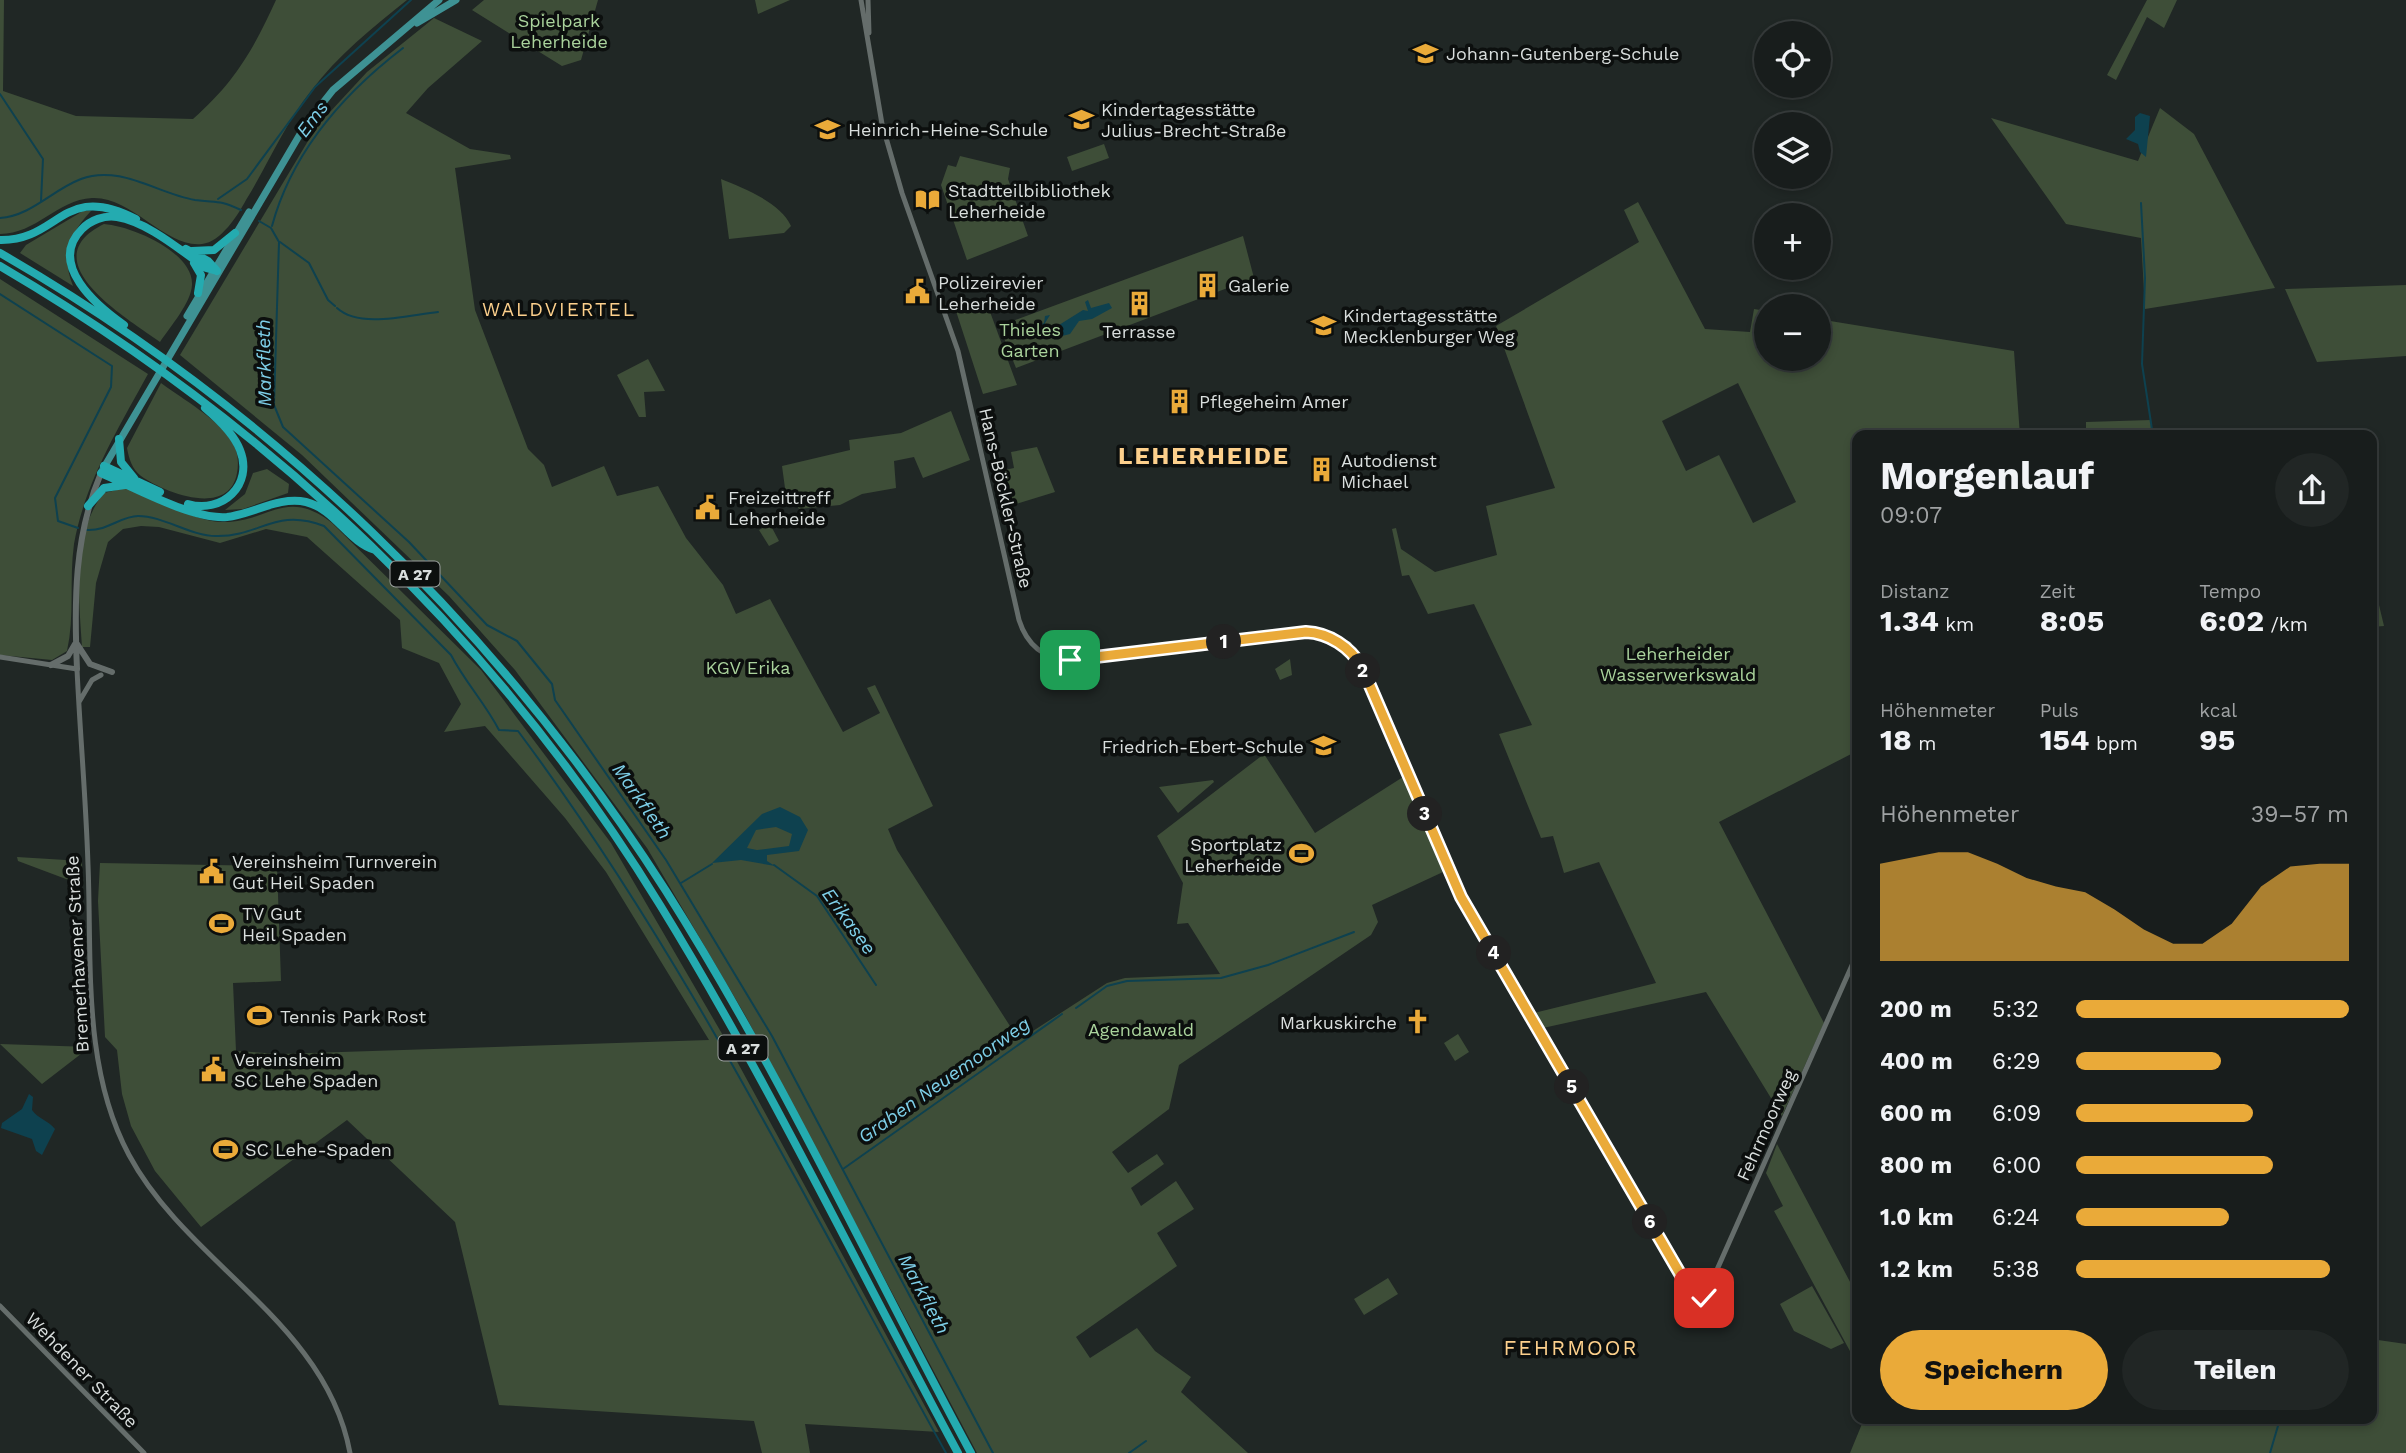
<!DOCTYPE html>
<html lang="de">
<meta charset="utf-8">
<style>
:root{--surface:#181d1c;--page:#212625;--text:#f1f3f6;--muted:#9fa2a3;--line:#363b3b;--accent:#eaaa39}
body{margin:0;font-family:"Work Sans",sans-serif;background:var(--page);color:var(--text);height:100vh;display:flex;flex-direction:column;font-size:26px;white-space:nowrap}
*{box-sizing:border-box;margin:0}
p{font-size:23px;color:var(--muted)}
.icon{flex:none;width:38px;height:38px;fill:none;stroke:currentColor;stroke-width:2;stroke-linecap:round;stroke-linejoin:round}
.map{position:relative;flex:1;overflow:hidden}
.panel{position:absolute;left:1852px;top:430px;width:525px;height:994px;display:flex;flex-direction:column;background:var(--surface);border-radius:14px;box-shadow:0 4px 10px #0003,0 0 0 2px var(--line)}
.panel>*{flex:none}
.buttons{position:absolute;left:1754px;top:21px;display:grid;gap:14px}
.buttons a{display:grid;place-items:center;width:77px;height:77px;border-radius:50%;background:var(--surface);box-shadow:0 4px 10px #0003,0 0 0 2px var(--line);font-size:35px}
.pin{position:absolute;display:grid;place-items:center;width:60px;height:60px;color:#fff;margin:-30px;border-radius:14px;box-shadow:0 4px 10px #0006}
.km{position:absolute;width:35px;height:35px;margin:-18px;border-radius:50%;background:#222;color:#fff;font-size:19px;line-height:35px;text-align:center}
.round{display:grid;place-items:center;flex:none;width:74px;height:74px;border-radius:37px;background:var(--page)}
.headline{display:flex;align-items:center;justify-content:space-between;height:119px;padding:0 28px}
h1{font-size:38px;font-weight:700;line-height:52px}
.figures{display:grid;grid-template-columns:repeat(3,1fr);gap:10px;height:119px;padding:7px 28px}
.figures div{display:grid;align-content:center}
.figures b{font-size:30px;font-weight:700}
.figures small{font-size:19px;font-weight:400}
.figures p{font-size:19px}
.chart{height:196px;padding:14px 28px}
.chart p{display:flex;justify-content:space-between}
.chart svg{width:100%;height:126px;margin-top:7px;fill:var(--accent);opacity:.7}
.cta{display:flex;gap:14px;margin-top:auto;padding:14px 28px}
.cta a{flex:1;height:80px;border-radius:42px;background:var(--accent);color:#111;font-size:28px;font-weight:700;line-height:80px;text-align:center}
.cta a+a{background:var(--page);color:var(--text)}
ul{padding:0 28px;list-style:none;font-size:23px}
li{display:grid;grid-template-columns:112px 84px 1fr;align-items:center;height:52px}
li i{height:18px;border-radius:9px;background:var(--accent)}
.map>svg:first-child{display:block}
.green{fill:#3e4e38;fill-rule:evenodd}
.water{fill:#0e414f;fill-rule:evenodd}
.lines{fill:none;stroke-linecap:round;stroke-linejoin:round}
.stream{stroke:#0e414f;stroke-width:2}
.tertiary{stroke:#656d6b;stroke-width:5}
.secondary{stroke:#656d6b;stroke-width:6}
.primary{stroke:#3e9294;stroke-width:7}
.motorway{stroke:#24abb0;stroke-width:8}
.route-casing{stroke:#fff;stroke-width:14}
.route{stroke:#eaaa39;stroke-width:9}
.labels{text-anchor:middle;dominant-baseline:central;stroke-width:7;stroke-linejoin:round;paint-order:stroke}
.shield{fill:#0c0f0e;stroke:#9ca09f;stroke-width:2}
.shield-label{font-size:16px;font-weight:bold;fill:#d9dedd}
.park-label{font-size:18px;fill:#aad39c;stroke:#0c0f0e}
.poi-label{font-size:18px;fill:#d9dedd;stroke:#0c0f0e;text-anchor:start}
.street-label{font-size:18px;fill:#d9dedd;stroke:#0c0f0e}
.water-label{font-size:19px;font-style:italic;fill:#7ecfe8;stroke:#0c0f0e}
.neighbourhood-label{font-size:19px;letter-spacing:2px;fill:#fdd08c;stroke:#0c0f0e}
.quarter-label{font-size:21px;letter-spacing:2px;fill:#fdd08c;stroke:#0c0f0e}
.district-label{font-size:24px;font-weight:bold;letter-spacing:2px;fill:#fdd08c;stroke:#0c0f0e}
</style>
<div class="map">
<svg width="2406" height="1453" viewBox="0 0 2406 1453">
<rect width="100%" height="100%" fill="#202725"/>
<path class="green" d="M 0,0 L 4,0 L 3,91 L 76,116 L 193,119 C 235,82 253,50 276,0 L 407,0 C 373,27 337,56 311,91 C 286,122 267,166 246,200 C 238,215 221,242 202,244 C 165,248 132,196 92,198 C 57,200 36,234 0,234 Z
M 484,0 L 598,0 L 581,60 L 562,66 L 472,10 Z
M 755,0 L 790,0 L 758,14 Z
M 2147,0 L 2177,0 L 2164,28 L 2147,17 L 2116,80 L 2107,75 Z
M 434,18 L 482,41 L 428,88 L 406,113 L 470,149 L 510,155 L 511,159 L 455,168 L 475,310 L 528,449 L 544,465 L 552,487 L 604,466 L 617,496 L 658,486 L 686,538 L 723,585 L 736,614 L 770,599 L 843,732 L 880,713 L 867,688 L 875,685 L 933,806 L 888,829 L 897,850 L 1019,1040 L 1107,983 L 1125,978 L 1220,974 L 1188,923 L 1177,924 L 1183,883 L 1157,836 L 1264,754 L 1315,833 L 1403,777 L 1443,872 L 1372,905 L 1378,922 L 1371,935 L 1179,1065 L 1169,1109 L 1112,1152 L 1128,1173 L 1157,1154 L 1164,1164 L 1131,1188 L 1141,1206 L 1176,1181 L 1194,1209 L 1157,1233 L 1177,1266 L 1076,1337 L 1090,1358 L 1137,1328 L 1155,1351 L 1191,1377 L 1181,1392 L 1248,1453 L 977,1453 L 745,1015 L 647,848 L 515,670 L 449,596 L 302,455 L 180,355 L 317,126 L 367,72 Z
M 2160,108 L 2194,134 L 2275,288 L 2145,309 L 2141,238 L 2066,224 L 1991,118 L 2138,161 Z
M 1104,144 L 1109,158 L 1072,171 L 1067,157 Z
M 960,156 L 1010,168 L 1008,179 L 1028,236 L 967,260 L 941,185 L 948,165 L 956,167 Z
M 721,179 C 744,188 781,203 791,226 L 784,233 L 729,239 Z
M 1638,202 L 1705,329 L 1750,332 L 1754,309 L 1766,311 L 1766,359 L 1818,359 L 1818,319 L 2014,351 L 2020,436 L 1857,436 L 1857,751 L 1719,822 L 1824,1023 L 1782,1116 L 1706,992 L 1543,1028 L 1534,1013 L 1656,983 L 1599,862 L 1564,873 L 1553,836 L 1541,838 L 1499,734 L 1532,725 L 1474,604 L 1428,614 L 1409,575 L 1402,576 L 1392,529 L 1396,528 L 1401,549 L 1435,572 L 1497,555 L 1486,506 L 1555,488 L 1496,326 L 1639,242 L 1624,210 ZM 1738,383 L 1796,502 L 1753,523 L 1719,455 L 1686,471 L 1662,421 Z
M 83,211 L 91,211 C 69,234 61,256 73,286 L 20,253 L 26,245 Z
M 104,224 C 131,226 194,252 192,285 C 191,303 170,327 160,342 C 128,319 29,261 104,224 Z
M 1243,236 L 1254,278 L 1016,368 L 999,326 Z
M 0,279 L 148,374 C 118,429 85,482 74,544 C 69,580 75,616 67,651 L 52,660 L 0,655 Z
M 2406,285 L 2406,356 L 2317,362 L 2285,289 Z
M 986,301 L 1017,385 L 983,394 L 956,311 Z
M 648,359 L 665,391 L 644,392 L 646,417 L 639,417 L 617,375 Z
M 161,383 C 184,400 217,418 232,442 C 238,451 239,463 237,473 C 229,518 165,493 141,476 C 132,469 129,459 127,448 Z
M 951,411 L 970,460 L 923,478 L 914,457 L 894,461 L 896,488 L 862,494 L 840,505 L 799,509 L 785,488 L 782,466 L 850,450 L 849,440 L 901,433 Z
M 2151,420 L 2153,436 L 2086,436 L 2086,422 Z
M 1037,447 L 1055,492 L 1016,504 L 1002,504 L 995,472 L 1014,468 L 1011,452 Z
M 267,469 L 289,484 L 288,493 L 243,509 L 225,510 L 245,494 L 253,473 Z
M 125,488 C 157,496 188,520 221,522 C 267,524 285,486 332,523 L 481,670 L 611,843 L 721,1032 L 939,1432 L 805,1424 L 810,1453 L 762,1453 L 754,1421 L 499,1405 L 455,1222 L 347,1120 L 201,1227 L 155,1171 L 131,1126 L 122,1094 L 117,1050 L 105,1037 L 98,901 L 100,863 L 277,866 L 281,981 L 233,983 L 236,1051 L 280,1054 L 709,1040 L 606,872 L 565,818 L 485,726 L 444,732 L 461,704 L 439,663 L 402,648 L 400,620 L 307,537 L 266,529 L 220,543 L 159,527 L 141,526 L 123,529 L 108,542 L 96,583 L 90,647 L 82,647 C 79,598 71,533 104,493 Z
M 770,524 L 779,541 L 769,546 L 759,530 Z
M 2379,605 L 2384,626 L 2371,627 L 2371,606 Z
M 1290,659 L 1292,675 L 1280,680 L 1275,669 Z
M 1213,780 L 1214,782 L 1178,813 L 1159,787 Z
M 17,857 L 82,861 L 82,885 L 18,861 Z
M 1458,1034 L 1469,1052 L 1455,1061 L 1444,1043 Z
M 0,1044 L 90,1047 L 42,1084 Z
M 1777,1144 L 1857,1295 L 1857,1364 L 1774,1211 L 1783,1206 L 1766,1173 Z
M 1388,1278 L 1398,1294 L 1364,1315 L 1354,1299 Z
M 1812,1286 L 1844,1343 L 1831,1349 L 1794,1331 L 1780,1304 Z
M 2371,1339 L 2406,1344 L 2406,1453 L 1850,1453 L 1864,1419 L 2371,1419 Z"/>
<path class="water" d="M 2140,113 L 2150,116 L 2146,157 L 2140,152 L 2138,144 L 2126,139 L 2135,130 L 2135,117 Z
M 1088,300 L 1091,308 L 1109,303 L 1112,308 L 1092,319 L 1079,321 L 1070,334 L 1062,336 L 1059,325 L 1083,310 L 1088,311 L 1085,302 Z
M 1050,315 L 1045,323 L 1044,339 L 1037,334 L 1032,339 L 1030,329 L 1044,323 L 1045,316 Z
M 780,807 L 800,817 L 808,830 L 799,851 L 767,855 L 767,861 L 775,866 L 741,860 L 712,863 L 762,814 ZM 776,827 L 792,834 L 789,846 L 757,850 L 747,848 L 756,830 Z
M 29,1094 L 33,1097 L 32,1110 C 38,1119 48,1120 55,1129 L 42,1155 L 36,1151 L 32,1139 L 1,1128 L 2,1123 L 22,1109 Z"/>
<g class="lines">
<path class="stream" d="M 0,94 L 43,159 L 41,201
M 218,199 L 247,179 L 315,87 L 411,0
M 2141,203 L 2145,278 L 2142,364 L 2153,436
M 0,218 C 31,216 52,190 81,179 C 120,164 158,194 195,200 C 218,203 217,199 241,210
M 259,221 L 271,228 L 279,242 L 274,405 L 283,427 L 409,542 L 487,625 L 517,641 L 552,684 L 555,700 L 666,860 L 772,1036 L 993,1453
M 272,226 C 292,152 343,94 403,48
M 280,242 L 309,263 L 328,300 L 335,306
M 0,294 L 112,366 L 111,387 L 55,498 L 58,521 L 78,528
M 337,308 C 360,329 409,315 438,312
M 1852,501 L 1857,502
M 87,530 C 108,531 121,516 138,516 C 164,516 190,536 216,536 C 260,537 275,507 324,526 L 451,655 C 465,682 485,703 499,730 L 518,731 C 686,956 809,1208 946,1453
M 774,865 L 817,896 L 876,985
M 681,883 L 712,864
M 1076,1008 L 1107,986 L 1127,981 L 1221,978 L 1268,965 L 1354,932
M 843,1169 L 1062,1014
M 1129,1453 L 1146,1441
M 2270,1453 L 2280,1419"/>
<path class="tertiary" d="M 861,0 L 882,124 L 902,193 L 958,351 L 1019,620 C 1027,645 1043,659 1070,660 L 1306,632 L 1327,635 L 1349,644 L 1461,897 L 1700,1308
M 868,0 L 869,33
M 1334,639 L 1353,655
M 0,657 L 77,669 C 80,734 86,800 88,865 C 92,961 82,1068 129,1155 C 188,1265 326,1322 350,1453
M 79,702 L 92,680 L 101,675
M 0,1306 L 144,1453
M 1700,1308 L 1857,954"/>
<path class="secondary" d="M 77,644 L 90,664 L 112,672
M 51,665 L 68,656 L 75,644
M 77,669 C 74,601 74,537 101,473"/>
<path class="primary" d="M 417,23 L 456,0
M 187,316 L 249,212
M 103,469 L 306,124 L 333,90 L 439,0"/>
<path class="motorway" d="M 0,240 C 60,241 62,181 136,219
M 186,249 L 208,261 L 217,271
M 192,251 L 214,250 L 235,233
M 0,253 C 271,409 498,628 666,891 C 780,1071 870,1266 971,1453
M 194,263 L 201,275 L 198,293
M 0,266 C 270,424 496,638 660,905 C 769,1082 859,1270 958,1453
M 124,325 C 97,306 47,264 82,229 C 91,220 104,215 117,217 C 148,222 181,251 206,268 L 217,271
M 119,439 L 121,462 L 134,478
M 104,466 L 160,492
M 101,473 C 133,487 193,520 227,517 C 253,514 279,496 306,502 C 335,509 348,542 375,550
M 188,504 C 222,514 254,485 240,450 C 234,434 218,419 205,408
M 88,506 L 104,488 L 125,485"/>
</g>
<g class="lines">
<defs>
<path id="route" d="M 1070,660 L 1306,632 C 1329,633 1350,647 1362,667 L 1461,897 L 1700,1308 L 1704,1298"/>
</defs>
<use href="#route" class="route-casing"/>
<use href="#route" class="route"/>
</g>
<defs>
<symbol id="school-bare" viewBox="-9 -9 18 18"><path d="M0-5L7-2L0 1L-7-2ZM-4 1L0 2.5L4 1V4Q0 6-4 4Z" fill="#eaaa39" stroke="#0c0f0e" stroke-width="2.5" paint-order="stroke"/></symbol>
<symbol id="library-bare" viewBox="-9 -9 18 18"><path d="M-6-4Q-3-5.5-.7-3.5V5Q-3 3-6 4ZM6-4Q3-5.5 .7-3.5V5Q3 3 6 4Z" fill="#eaaa39" stroke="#0c0f0e" stroke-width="2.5" paint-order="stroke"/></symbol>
<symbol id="building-bare" viewBox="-9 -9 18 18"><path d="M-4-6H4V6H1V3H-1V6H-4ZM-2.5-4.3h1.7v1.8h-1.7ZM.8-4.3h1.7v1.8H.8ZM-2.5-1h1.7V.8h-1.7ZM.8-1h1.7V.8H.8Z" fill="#eaaa39" stroke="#0c0f0e" stroke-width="2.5" paint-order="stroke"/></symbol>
<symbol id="civic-bare" viewBox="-9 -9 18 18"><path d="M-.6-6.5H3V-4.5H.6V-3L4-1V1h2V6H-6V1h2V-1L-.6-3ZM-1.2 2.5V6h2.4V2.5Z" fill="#eaaa39" stroke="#0c0f0e" stroke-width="2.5" paint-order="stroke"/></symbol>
<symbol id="stadium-bare" viewBox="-9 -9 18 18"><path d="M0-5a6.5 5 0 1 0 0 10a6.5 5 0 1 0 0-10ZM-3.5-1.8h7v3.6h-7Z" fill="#eaaa39" stroke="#0c0f0e" stroke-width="2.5" paint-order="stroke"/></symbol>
<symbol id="church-bare" viewBox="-9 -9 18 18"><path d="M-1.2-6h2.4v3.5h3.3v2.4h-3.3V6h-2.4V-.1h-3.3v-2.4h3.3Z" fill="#eaaa39" stroke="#0c0f0e" stroke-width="2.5" paint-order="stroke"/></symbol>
</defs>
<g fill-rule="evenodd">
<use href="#school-bare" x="1408" y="36" width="35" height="35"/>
<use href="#school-bare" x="1064" y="102" width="35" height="35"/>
<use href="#school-bare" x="810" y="112" width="35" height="35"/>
<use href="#library-bare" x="910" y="182" width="35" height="35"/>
<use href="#building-bare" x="1190" y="268" width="35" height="35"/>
<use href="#civic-bare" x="900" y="274" width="35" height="35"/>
<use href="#building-bare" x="1122" y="286" width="35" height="35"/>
<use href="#school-bare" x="1306" y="308" width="35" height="35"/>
<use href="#building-bare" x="1162" y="384" width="35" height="35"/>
<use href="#building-bare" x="1304" y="452" width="35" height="35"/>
<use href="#civic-bare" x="690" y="490" width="35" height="35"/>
<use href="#school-bare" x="1306" y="728" width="35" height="35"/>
<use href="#stadium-bare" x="1284" y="836" width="35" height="35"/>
<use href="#civic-bare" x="194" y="854" width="35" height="35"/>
<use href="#stadium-bare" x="204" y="906" width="35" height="35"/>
<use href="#stadium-bare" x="242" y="998" width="35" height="35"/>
<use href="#church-bare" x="1400" y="1004" width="35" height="35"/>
<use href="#civic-bare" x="196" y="1052" width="35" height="35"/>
<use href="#stadium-bare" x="208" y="1132" width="35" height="35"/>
</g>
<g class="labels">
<g class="shield">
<rect x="390.5" y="561.5" width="49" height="25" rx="5"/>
<rect x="718.5" y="1035.5" width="49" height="25" rx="5"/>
</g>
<g class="shield-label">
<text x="415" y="574">A 27</text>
<text x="743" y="1048">A 27</text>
</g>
<g class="park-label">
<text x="559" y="20">Spielpark<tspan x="559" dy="21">Leherheide</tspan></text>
<text x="1030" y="329">Thieles<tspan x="1030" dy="21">Garten</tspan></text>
<text x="1678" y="653">Leherheider<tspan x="1678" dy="21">Wasserwerkswald</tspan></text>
<text x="748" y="667">KGV Erika</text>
<text x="1141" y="1029">Agendawald</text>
</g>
<g class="poi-label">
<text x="1446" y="53">Johann-Gutenberg-Schule</text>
<text x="1101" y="109">Kindertagesstätte<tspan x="1101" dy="21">Julius-Brecht-Straße</tspan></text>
<text x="848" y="129">Heinrich-Heine-Schule</text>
<text x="948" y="190">Stadtteilbibliothek<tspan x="948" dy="21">Leherheide</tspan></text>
<text x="938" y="282">Polizeirevier<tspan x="938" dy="21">Leherheide</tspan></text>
<text x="1228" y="285">Galerie</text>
<text x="1343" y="315">Kindertagesstätte<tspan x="1343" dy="21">Mecklenburger Weg</tspan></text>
<text x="1139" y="331" text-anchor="middle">Terrasse</text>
<text x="1199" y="401">Pflegeheim Amer</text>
<text x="1341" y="460">Autodienst<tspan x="1341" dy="21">Michael</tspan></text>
<text x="728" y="497">Freizeittreff<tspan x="728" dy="21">Leherheide</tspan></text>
<text x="1304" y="746" text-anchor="end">Friedrich-Ebert-Schule</text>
<text x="1282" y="844" text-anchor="end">Sportplatz<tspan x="1282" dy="21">Leherheide</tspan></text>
<text x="232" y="861">Vereinsheim Turnverein<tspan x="232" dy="21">Gut Heil Spaden</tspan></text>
<text x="242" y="913">TV Gut<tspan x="242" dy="21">Heil Spaden</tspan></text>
<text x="280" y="1016">Tennis Park Rost</text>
<text x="1397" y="1022" text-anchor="end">Markuskirche</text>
<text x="234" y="1059">Vereinsheim<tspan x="234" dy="21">SC Lehe Spaden</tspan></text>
<text x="245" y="1149">SC Lehe-Spaden</text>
</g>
<g class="street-label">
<text transform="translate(1006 498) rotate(77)">Hans-Böckler-Straße</text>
<text transform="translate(77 954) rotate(-93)">Bremerhavener Straße</text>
<text transform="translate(1766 1125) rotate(-66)">Fehrmoorweg</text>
<text transform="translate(82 1370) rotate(46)">Wehdener Straße</text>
</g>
<g class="water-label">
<text transform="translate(312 119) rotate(-53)">Ems</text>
<text transform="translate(264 363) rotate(-91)">Markfleth</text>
<text transform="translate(642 801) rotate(55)">Markfleth</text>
<text transform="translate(849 921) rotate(54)">Erikasee</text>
<text transform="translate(944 1080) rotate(-35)">Graben Neuemoorweg</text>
<text transform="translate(924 1294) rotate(62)">Markfleth</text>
</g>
<g class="neighbourhood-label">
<text x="559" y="309">WALDVIERTEL</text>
</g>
<g class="quarter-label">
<text x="1571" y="1347">FEHRMOOR</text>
</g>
<g class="district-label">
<text x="1204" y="456">LEHERHEIDE</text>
</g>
</g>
</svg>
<div class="buttons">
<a><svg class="icon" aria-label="locate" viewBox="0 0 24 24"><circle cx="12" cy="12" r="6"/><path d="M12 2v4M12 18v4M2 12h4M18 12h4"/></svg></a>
<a><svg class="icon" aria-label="layers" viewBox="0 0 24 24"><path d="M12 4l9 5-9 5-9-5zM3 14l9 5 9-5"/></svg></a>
<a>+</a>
<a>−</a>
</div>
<div class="pin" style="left:1070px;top:660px;background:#1e9e55"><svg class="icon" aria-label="arrive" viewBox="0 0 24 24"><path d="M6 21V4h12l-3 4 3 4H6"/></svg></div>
<div class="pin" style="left:1704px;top:1298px;background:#d93025"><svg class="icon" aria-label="check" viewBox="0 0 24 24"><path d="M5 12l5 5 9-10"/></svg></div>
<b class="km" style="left:1224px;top:642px">1</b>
<b class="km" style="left:1363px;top:671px">2</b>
<b class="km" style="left:1425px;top:814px">3</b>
<b class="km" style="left:1494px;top:953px">4</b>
<b class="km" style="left:1572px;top:1087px">5</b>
<b class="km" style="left:1650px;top:1222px">6</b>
<section class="panel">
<div class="headline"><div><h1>Morgenlauf</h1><p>09:07</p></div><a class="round"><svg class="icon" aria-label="share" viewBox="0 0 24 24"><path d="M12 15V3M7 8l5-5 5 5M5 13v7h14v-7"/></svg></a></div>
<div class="figures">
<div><p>Distanz</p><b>1.34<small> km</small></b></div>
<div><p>Zeit</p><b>8:05</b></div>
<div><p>Tempo</p><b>6:02<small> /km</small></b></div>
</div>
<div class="figures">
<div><p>Höhenmeter</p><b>18<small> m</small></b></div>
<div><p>Puls</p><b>154<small> bpm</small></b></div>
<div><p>kcal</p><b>95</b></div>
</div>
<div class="chart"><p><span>Höhenmeter</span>39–57 m</p>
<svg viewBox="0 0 160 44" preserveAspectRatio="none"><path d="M0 44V10L10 8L20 6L30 6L40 10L50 15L60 18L70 20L80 26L90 33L100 38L110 38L120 31L130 18L140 11L150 10L160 10V44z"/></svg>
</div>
<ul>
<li><b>200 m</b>5:32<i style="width:100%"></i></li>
<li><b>400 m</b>6:29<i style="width:53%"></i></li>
<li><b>600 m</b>6:09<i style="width:65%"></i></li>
<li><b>800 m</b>6:00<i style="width:72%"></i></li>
<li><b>1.0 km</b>6:24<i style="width:56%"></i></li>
<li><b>1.2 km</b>5:38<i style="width:93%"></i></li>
</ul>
<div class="cta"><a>Speichern</a><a>Teilen</a></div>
</section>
</div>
